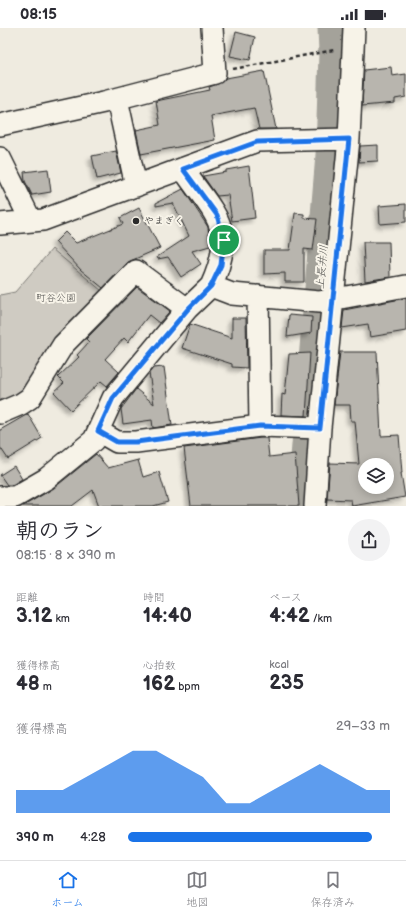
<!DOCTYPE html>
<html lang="ja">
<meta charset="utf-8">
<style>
:root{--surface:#fff;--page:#f2f2f3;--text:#2b2b33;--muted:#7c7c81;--line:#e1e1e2;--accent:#1a73e8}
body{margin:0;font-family:"Balsamiq Sans","Klee One",sans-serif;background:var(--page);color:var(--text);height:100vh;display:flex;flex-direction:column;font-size:15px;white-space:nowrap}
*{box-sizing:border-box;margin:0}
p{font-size:13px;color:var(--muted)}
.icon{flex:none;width:22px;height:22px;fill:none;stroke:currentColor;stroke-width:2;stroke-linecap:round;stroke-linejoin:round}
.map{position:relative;height:478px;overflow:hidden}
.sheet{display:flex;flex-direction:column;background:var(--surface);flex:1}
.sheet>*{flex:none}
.controls{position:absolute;left:358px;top:430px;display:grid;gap:8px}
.controls a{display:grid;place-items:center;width:36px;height:36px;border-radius:50%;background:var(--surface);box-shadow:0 2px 10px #0003;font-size:20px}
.pin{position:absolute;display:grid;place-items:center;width:34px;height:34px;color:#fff;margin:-17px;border:2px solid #fff;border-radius:50%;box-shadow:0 1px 4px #0007}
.round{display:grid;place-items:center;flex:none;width:42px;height:42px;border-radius:21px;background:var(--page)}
.head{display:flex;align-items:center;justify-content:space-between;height:68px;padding:0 16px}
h1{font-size:22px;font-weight:600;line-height:30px}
.figures{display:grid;grid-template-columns:repeat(3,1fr);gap:6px;height:68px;padding:4px 16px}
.figures div{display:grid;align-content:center}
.figures b{font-size:20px;font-weight:600}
.figures small{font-size:11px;font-weight:400}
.figures p{font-size:11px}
.chart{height:112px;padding:8px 16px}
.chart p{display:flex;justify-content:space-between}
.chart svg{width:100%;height:72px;margin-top:4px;fill:var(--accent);opacity:.7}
ul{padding:0 16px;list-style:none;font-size:13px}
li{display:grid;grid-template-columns:64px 48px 1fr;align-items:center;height:30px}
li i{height:10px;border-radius:5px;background:var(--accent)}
.status{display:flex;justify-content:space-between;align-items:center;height:28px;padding:0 20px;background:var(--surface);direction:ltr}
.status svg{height:11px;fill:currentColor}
.dock{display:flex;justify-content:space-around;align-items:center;height:56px;border-top:1px solid var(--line);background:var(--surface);font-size:11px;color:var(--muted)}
.dock a{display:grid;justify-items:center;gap:2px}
.dock .active{color:var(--accent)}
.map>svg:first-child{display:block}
.green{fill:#cfcbc2;stroke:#7d7b76}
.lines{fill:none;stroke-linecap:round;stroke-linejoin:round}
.river{stroke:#a4a29a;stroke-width:31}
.building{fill:#b8b5ae;stroke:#2b2b2b;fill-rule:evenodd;filter:url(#shadow)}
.minor-casing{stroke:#2b2b2b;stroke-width:24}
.path{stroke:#2b2b2b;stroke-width:2.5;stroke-dasharray:4 3;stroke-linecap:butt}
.minor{stroke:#f7f3e8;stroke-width:21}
.route-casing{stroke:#fff;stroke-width:8}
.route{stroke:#1a73e8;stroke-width:5}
.poi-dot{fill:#2b2b2b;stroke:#f7f3e8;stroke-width:1.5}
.labels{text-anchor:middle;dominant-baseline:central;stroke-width:4;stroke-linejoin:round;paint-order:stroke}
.poi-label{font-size:10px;fill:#2b2b2b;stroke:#f7f3e8;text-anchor:start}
.park-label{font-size:10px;fill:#545351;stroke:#f7f3e8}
.water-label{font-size:11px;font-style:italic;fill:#555552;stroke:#f7f3e8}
</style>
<div class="status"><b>08:15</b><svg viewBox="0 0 49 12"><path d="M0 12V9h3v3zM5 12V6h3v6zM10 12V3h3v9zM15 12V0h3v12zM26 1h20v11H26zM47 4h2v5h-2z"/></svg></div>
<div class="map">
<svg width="406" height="478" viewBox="0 0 406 478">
<defs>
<filter id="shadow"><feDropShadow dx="-3.5" dy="3.5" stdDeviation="2" flood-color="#0004"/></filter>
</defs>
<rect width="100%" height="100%" fill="#efebe0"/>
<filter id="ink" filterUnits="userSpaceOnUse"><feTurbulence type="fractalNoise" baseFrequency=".025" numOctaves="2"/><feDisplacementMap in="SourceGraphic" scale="8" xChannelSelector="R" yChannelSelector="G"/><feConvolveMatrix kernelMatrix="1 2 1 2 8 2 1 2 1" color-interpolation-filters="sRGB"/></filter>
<g filter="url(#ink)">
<path class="green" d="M 52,221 L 108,268 L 21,372 L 0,380 L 0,267 L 15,264 Z"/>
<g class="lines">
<path class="river" d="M 302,478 L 331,127 L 334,24 L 333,0"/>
</g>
<path class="building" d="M 236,4 L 255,9 L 250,32 L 230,28 Z
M 391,39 L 392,48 L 406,46 L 406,69 L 395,71 L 395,75 L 362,78 L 364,42 Z
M 264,43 L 276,101 L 259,101 L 254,80 L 211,88 L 215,112 L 141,126 L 136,102 L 160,97 L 156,73 L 210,62 L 209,59 L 218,56 L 226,50 Z
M 378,117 L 378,133 L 359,134 L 360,118 Z
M 116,123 L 121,145 L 97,151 L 92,128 Z
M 249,138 L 255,190 L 232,193 L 228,167 L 217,168 L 203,148 L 226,144 L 226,142 Z
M 48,141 L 51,164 L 32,167 L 25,153 L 24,144 Z
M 183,161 L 208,199 L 210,218 L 192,223 L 201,236 L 181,249 L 168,229 L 158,231 L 157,229 L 189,208 L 173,175 L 156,178 L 156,175 Z
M 406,176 L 406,194 L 380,196 L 379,178 Z
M 139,180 L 160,220 L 128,234 L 103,260 L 81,242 L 55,214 L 65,204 L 76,215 L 123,196 L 120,190 Z
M 295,185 L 304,186 L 304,190 L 317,191 L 313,222 L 304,221 L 304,254 L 285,254 L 285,245 L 264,246 L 264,222 L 290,222 Z
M 363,214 L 389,214 L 390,249 L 365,253 Z
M 137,259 L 170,283 L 159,295 L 149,287 L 128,314 L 124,310 L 105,331 L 119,344 L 107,358 L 101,353 L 71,382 L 54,364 L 64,355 L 58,349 L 79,329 L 77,327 L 89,314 L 86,311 Z
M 406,270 L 406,303 L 370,309 L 368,296 L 342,300 L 344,282 Z
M 289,287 L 312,289 L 311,305 L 287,309 Z
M 232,290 L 246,290 L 247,340 L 232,339 L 232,336 L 182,320 L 190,296 L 232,310 Z
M 340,324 L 377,324 L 381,408 L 399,407 L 402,445 L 401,445 L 405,469 L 352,478 L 351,472 L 327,471 L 330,435 L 359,436 L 355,393 L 351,393 L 350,377 L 334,377 ZM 365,437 L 387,437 L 387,459 L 365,459 Z
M 310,325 L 306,388 L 281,387 L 282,366 L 285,367 L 289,326 Z
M 164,339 L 172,397 L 153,400 L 152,392 L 123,396 L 121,381 L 136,361 L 154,376 L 149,345 L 153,340 Z
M 28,386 L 42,410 L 8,431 L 0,419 L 0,402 Z
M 261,410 L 267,410 L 269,429 L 295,426 L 299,478 L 191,478 L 184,420 Z
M 96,426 L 108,440 L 138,432 L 143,449 L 159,444 L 168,474 L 153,478 L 99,478 L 93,462 L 72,478 L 23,478 L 54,460 Z
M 14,438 L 22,451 L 12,457 L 7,457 L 0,447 Z"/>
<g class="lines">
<defs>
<path id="minor" d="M 117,71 L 136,158
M 0,97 L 104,74 L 215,45 L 212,0
M 0,130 L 31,193
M 183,141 C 214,187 238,199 211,258
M 0,196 L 43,192 L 257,113 L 349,111
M 258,268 L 260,398
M 0,385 L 21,376 L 30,370 L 63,317 L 136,243 L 187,281 L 211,258 L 232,266 L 319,274 L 406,258
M 98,403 L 117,414 L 136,414 L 260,398 L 320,400
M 0,469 L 15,469 L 46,451 L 94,412 L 113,370 L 187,281
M 315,478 L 320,400 L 349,111 L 354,0"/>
</defs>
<use href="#minor" class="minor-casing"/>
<path class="path" d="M 233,41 L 334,22"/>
<use href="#minor" class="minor"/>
</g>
</g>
<g class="lines" filter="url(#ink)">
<defs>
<path id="route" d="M 349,111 L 320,400 L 260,398 L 136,414 L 117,414 L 98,403 L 113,370 L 188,281 L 211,258 L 221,237 L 224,212 L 217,187 L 183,141 L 257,114 Z"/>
</defs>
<use href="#route" class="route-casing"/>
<use href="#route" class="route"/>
</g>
<circle class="poi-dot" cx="136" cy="193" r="4"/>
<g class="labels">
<g class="poi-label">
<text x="144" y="193">やまぎく</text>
</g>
<g class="park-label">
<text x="56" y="270">町谷公園</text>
</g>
<g class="water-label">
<text transform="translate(322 239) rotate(-85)">上長井川</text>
</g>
</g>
</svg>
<div class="controls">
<a><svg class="icon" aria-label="layers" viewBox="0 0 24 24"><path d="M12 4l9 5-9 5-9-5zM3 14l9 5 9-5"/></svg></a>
</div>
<div class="pin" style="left:224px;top:212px;background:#1e9e55"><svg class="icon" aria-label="arrive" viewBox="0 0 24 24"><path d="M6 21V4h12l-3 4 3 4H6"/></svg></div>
</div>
<section class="sheet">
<div class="head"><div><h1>朝のラン</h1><p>08:15 · 8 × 390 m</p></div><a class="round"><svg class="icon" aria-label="share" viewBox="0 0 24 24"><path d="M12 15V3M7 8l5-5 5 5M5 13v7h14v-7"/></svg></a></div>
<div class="figures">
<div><p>距離</p><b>3.12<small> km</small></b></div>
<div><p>時間</p><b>14:40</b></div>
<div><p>ペース</p><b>4:42<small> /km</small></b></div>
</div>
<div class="figures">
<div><p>獲得標高</p><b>48<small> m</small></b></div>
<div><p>心拍数</p><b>162<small> bpm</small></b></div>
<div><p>kcal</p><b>235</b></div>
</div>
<div class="chart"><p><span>獲得標高</span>29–33 m</p>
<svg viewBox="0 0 160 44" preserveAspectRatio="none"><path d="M0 44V30L10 30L20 30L30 22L40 14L50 6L60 6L70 14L80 22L90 38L100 38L110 30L120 22L130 14L140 22L150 30L160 30V44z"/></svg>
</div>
<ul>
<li><b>390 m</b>4:28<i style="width:93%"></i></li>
</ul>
</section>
<nav class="dock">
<a class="active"><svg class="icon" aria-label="home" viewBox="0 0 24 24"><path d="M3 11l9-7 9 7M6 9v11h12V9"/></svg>ホーム</a>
<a><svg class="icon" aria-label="map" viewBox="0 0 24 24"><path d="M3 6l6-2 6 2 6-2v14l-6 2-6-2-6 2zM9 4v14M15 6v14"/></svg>地図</a>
<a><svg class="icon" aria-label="saved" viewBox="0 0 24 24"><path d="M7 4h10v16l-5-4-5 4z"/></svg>保存済み</a>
</nav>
